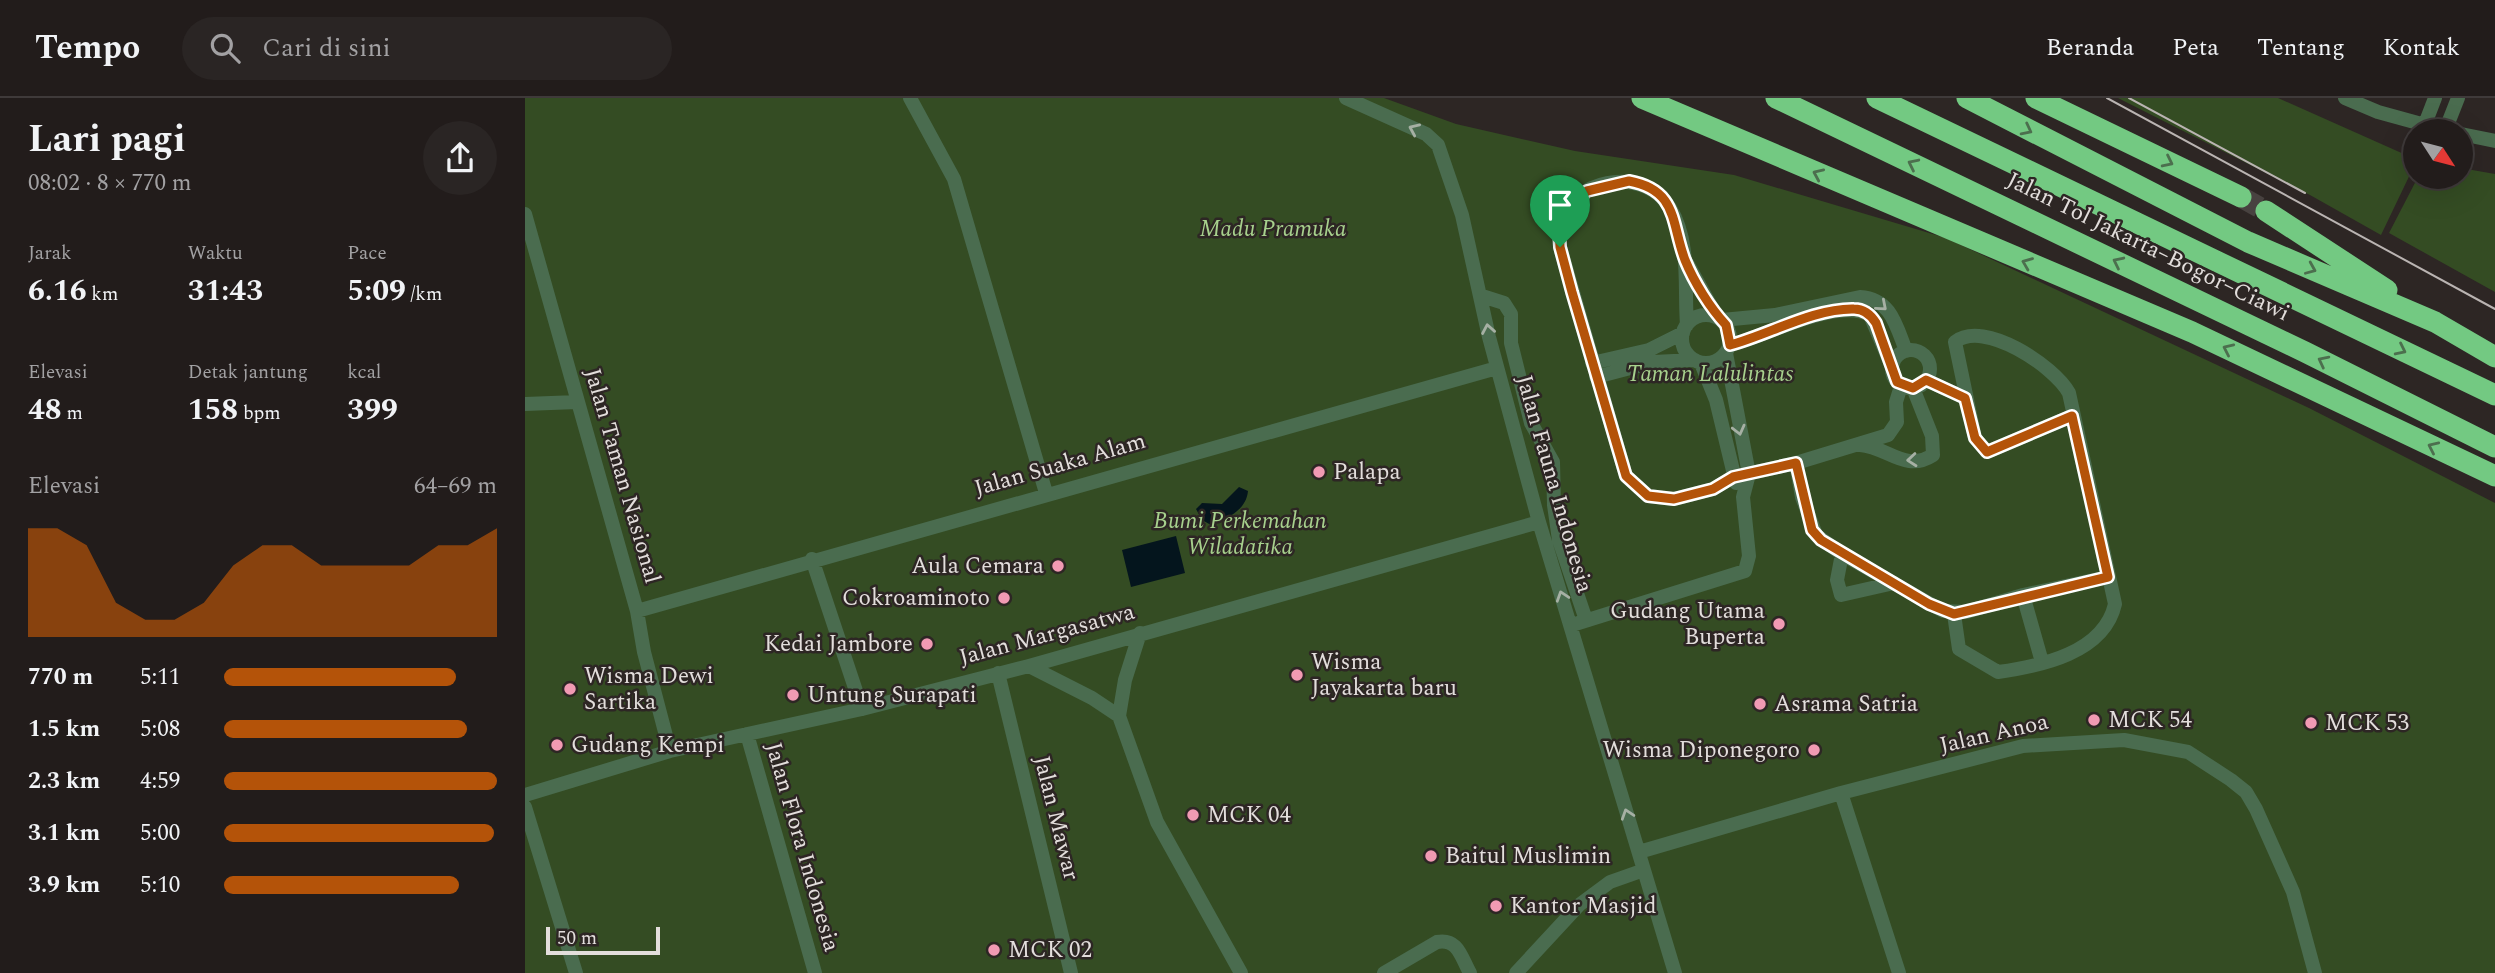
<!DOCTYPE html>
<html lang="id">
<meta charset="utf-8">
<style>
:root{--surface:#221c1b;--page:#2a2524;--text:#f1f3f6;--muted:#a2a1a3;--line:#3f3a3a;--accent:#b45309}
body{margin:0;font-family:Spectral,serif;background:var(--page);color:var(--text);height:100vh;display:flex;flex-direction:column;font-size:26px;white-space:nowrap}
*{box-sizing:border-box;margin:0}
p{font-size:23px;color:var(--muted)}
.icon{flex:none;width:38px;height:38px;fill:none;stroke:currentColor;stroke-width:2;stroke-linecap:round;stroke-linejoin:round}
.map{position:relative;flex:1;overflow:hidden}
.sheet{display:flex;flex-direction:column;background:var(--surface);width:525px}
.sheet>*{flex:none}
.needle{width:46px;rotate:126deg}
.fabs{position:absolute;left:1878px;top:21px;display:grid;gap:14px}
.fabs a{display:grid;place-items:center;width:70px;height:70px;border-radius:50%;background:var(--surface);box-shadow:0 7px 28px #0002,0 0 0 2px var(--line);font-size:35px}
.scale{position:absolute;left:21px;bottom:18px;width:114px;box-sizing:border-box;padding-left:7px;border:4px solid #e3dedc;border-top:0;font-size:19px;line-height:24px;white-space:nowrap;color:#e3dedc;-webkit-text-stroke:5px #2d2624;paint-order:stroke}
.pin{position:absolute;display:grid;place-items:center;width:60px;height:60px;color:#fff;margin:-72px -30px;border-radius:50% 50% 50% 0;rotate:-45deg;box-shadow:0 0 7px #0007}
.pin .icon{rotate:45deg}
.round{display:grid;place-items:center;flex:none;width:74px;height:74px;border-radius:37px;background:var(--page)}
.head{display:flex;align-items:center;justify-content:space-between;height:119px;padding:0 28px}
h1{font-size:38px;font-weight:700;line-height:52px}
.stats{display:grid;grid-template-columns:repeat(3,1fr);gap:10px;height:119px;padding:7px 28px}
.stats div{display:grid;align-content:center}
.stats b{font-size:30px;font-weight:700}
.stats small{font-size:19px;font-weight:400}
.stats p{font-size:19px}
.chart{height:196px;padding:14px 28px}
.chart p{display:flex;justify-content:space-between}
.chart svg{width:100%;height:126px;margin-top:7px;fill:var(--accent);opacity:.7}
ul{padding:0 28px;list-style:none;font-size:23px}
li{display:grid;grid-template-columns:112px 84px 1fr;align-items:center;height:52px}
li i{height:18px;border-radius:9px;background:var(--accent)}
header{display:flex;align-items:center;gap:42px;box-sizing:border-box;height:98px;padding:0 35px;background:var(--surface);border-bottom:2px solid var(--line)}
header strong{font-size:33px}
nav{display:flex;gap:38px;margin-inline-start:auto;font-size:24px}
.search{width:490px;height:63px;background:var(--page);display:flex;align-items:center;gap:18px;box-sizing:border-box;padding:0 24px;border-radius:38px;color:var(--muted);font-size:26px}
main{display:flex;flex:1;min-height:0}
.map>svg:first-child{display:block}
.green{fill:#344c23}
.water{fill:#04151d}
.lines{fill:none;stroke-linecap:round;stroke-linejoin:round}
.highway-tunnel{stroke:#484240;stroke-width:21;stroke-dasharray:21 10;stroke-linecap:butt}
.street{stroke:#4a6c4f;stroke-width:14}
.highway{stroke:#73c982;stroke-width:21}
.tram{stroke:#bab4b2;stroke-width:2}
.oneway{stroke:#a6b0a4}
.oneway2{stroke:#4c6f4e}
.route-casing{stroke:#fff;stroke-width:14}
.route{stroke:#b45309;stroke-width:9}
.poi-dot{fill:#f19ab3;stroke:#2d2624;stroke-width:2.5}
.labels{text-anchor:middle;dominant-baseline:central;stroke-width:5;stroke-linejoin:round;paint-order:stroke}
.park-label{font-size:23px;font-style:italic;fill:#a7d18d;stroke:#2d2624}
.street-label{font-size:23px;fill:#e3dedc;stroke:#2d2624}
.poi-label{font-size:23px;fill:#e3dedc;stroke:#2d2624;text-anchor:start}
</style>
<header>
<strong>Tempo</strong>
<div class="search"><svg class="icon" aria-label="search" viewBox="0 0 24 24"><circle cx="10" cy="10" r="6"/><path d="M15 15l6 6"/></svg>Cari di sini</div>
<nav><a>Beranda</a><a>Peta</a><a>Tentang</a><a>Kontak</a></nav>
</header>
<main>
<section class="sheet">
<div class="head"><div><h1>Lari pagi</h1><p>08:02 · 8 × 770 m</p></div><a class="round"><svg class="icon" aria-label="share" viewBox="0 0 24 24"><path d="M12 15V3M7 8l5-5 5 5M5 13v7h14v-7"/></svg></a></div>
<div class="stats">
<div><p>Jarak</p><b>6.16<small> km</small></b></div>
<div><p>Waktu</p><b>31:43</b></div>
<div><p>Pace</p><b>5:09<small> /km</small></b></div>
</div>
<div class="stats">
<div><p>Elevasi</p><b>48<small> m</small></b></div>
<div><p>Detak jantung</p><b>158<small> bpm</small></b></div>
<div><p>kcal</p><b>399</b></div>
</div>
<div class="chart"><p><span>Elevasi</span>64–69 m</p>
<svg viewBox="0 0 160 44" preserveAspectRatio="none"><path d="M0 44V6L10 6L20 12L30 32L40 38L50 38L60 32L70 19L80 12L90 12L100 19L110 19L120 19L130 19L140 12L150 12L160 6V44z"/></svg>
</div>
<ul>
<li><b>770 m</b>5:11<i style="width:85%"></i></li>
<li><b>1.5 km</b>5:08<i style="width:89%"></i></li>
<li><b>2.3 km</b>4:59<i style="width:100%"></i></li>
<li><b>3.1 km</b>5:00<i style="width:99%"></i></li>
<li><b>3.9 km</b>5:10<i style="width:86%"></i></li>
</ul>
</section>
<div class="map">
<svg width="1970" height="875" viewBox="0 0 1970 875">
<rect width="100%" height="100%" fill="#2d2624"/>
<path class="green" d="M 0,0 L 859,0 L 931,26 L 1050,53 L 1209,77 L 1421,140 L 1784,310 L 1970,405 L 1970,875 L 0,875 Z
M 1593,0 L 1753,0 L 1890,61 L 1890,66 L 1856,137 L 1785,97 Z
M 1936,70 L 1970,76 L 1970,194 L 1864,135 L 1893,79 L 1936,79 Z"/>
<path class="water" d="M 714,389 L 723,393 C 721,413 702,420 686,427 L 677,422 L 671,411 L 677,405 L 697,406 Z
M 651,438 L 660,475 L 606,489 L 597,452 Z"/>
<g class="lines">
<path class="highway-tunnel" d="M 1716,99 L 1741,113"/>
<path class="street" d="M 385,0 L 429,81 L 521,395
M 821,0 L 901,36 L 913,47 L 937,117 L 964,239 L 1014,424 L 1150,875
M 1820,0 L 1853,14 L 1922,33
M 1900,26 L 1910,0
M 1920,33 L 1933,0
M 1936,36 L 1970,43
M 0,116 L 112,513 L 119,554 L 145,653
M 1162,165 L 1192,219
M 957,198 L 979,205 L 986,216 L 986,245 L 1006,325 L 1028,364 L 1029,407 L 1034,442 L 1061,522
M1157 241a24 24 0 1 1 48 0a24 24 0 1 1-48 0Z
M 1197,222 L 1250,217 L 1335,199 C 1366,201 1371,227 1381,253
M 1162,227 C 1159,189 1166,144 1145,110 C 1122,71 1058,77 1038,117 C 1032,127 1034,138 1035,149 L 1101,378 L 1123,398 L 1149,401 L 1188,391 L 1208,379 L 1271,365 L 1363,337 L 1372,324 L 1371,304 L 1376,288
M 1205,247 C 1241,238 1312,199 1345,217 L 1367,269
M1367 271a19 19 0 1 1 38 0a19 19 0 1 1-38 0Z
M 1067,265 L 1124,252 L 1158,235
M 1176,265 L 1191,302 L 1211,385
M 1071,279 L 1128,264 L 1170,262
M 1401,282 L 1440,300
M 0,306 L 52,304
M 1335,347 C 1363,349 1380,375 1408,357 L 1407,338 L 1388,290
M 1271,365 L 1277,399 L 1291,437 L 1317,456 L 1418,513 L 1441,514 L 1498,497 L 1583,479
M 1317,456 L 1312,482 L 1316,497 L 1369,485
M 287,461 L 337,611
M 1498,497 L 1517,564
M 112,513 L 972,270
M 1429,516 L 1434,551 L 1473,574 C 1516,568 1579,555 1590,506 L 1544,295 C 1529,268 1459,221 1430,244 L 1450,340 L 1462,354 L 1547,318
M 1047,527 L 1220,473 L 1224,458 L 1218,399 L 1224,376 L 1201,255
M 615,535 L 600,582 L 594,618 L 632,724 L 716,875
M 504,568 L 567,600 L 594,618
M 473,575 L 546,875
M 222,636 L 290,875
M 1316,695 L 1374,875
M 0,697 L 145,653 L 337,611 L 504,568 L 1014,424
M 0,709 L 51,875
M 1114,754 L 1316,695 L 1498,648 L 1599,642 L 1663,654 L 1706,682 L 1721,694 L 1731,711 L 1768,794 L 1790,875
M 859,875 L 912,844 C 933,840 936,859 945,875
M 991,875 L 1054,807 L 1085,784 L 1119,772"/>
<path class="highway" d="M 1117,0 L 1667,234 L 1970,378
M 1251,0 L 1780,254 L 1970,349
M 1352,0 L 1970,297
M 1442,0 L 1723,144 L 1910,224 L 1970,259
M 1511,0 L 1716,99
M 1741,113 L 1862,192"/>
<path class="tram" d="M 1582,0 L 1970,211
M 1604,0 L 1780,95"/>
</g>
<defs><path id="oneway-chevron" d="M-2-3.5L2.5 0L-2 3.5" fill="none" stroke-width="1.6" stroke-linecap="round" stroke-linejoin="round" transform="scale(1.75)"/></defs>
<g class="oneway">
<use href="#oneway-chevron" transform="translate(889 31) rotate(-156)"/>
<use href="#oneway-chevron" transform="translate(1357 208) rotate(41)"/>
<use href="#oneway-chevron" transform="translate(963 231) rotate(-100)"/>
<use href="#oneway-chevron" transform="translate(1214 332) rotate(76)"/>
<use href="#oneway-chevron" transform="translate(1387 362) rotate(175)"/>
<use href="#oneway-chevron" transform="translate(1037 498) rotate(-108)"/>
<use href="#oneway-chevron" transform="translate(1102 716) rotate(-108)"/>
</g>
<g class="oneway2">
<use href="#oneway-chevron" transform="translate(1502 32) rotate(27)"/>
<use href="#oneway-chevron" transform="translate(1643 64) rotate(26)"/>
<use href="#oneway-chevron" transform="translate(1388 66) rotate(-154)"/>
<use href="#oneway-chevron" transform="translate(1293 76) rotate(-156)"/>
<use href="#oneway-chevron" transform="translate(1593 164) rotate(-154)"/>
<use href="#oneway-chevron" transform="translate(1502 165) rotate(-158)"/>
<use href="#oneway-chevron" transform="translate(1786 171) rotate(23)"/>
<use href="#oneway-chevron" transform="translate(1703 251) rotate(-155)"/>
<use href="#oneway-chevron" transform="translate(1876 252) rotate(26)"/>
<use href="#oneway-chevron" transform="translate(1798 263) rotate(-153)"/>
<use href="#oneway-chevron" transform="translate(1908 349) rotate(-155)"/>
</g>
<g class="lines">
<defs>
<path id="route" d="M 1104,83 C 1153,92 1146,125 1160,162 C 1169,184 1185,210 1201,227 L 1205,247 C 1243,237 1289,210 1329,211 C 1339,211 1346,217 1351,225 L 1372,284 L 1388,290 L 1401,282 L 1440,300 L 1450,340 L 1462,354 L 1547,318 L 1583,479 L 1429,516 L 1404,506 L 1296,442 L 1287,432 L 1271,365 L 1208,379 L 1188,391 L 1149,401 L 1123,398 L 1101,378 L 1047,194 L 1035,149 L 1034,129 L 1038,116 L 1062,93 Z"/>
</defs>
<use href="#route" class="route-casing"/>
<use href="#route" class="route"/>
</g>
<g class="poi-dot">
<circle cx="794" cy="374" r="7"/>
<circle cx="533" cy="468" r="7"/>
<circle cx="479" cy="500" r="7"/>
<circle cx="1254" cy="526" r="7"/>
<circle cx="402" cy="546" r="7"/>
<circle cx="772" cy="577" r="7"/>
<circle cx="45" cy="591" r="7"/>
<circle cx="268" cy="597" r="7"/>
<circle cx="1235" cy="606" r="7"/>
<circle cx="1569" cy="622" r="7"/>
<circle cx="1786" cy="625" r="7"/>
<circle cx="32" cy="647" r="7"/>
<circle cx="1289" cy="652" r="7"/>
<circle cx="668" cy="717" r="7"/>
<circle cx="906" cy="758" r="7"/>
<circle cx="971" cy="808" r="7"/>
<circle cx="469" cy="852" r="7"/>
</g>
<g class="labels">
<g class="park-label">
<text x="748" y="131">Madu Pramuka</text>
<text x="1185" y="276">Taman Lalulintas</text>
<text x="715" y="423">Bumi Perkemahan<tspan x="715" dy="26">Wiladatika</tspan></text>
</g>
<g class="street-label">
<text transform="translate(1623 149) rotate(26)">Jalan Tol Jakarta–Bogor–Ciawi</text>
<text transform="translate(535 367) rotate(-16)">Jalan Suaka Alam</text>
<text transform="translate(97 378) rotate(74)">Jalan Taman Nasional</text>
<text transform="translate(1029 386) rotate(74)">Jalan Fauna Indonesia</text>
<text transform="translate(522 537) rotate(-15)">Jalan Margasatwa</text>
<text transform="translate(1469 636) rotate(-13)">Jalan Anoa</text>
<text transform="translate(531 720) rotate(76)">Jalan Mawar</text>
<text transform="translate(277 749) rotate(74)">Jalan Flora Indonesia</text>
</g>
<g class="poi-label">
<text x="808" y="374">Palapa</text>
<text x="519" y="468" text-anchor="end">Aula Cemara</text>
<text x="465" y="500" text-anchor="end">Cokroaminoto</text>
<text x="1240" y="513" text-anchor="end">Gudang Utama<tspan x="1240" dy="26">Buperta</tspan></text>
<text x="388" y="546" text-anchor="end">Kedai Jambore</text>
<text x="786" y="564">Wisma<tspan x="786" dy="26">Jayakarta baru</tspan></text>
<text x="59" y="578">Wisma Dewi<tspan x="59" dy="26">Sartika</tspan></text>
<text x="282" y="597">Untung Surapati</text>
<text x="1249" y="606">Asrama Satria</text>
<text x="1583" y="622">MCK 54</text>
<text x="1800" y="625">MCK 53</text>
<text x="46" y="647">Gudang Kempi</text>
<text x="1275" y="652" text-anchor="end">Wisma Diponegoro</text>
<text x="682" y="717">MCK 04</text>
<text x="920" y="758">Baitul Muslimin</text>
<text x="985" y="808">Kantor Masjid</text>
<text x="483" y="852">MCK 02</text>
</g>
</g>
</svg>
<div class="fabs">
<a><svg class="needle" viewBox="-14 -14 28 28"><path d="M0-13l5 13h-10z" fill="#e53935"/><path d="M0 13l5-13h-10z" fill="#a2a1a3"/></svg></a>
</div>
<div class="scale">50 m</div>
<div class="pin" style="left:1035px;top:149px;background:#1e9e55"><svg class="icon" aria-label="arrive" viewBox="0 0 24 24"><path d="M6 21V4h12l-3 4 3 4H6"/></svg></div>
</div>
</main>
